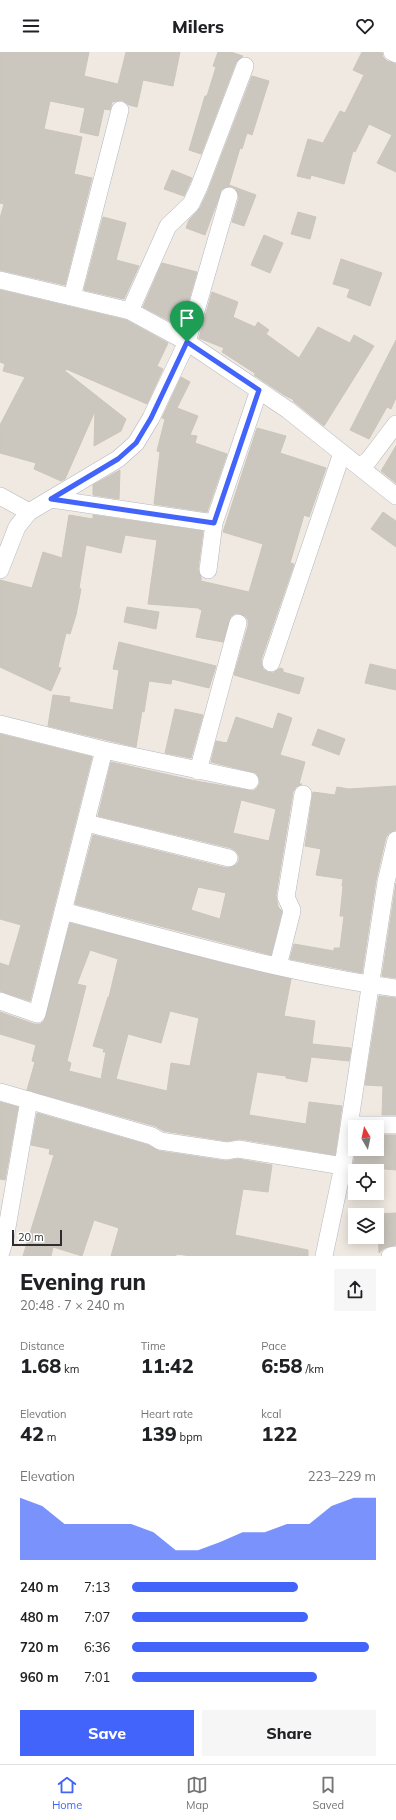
<!DOCTYPE html>
<meta charset="utf-8">
<style>
:root{--surface:#fff;--page:#f6f6f6;--text:#202124;--muted:#757577;--line:#e0e0e0;--accent:#4264fb}
body{margin:0;font-family:Mulish,sans-serif;background:var(--page);color:var(--text);height:100vh;display:flex;flex-direction:column;font-size:15px;white-space:nowrap}
*{box-sizing:border-box;margin:0}
p{font-size:13px;color:var(--muted)}
.icon{flex:none;width:22px;height:22px;fill:none;stroke:currentColor;stroke-width:2;stroke-linecap:round;stroke-linejoin:round}
.map{position:relative;height:1204px;overflow:hidden}
.details{display:flex;flex-direction:column;background:var(--surface);flex:1}
.details>*{flex:none}
.needle{width:26px;rotate:351deg}
.fabs{position:absolute;left:348px;top:1068px;display:grid;gap:8px}
.fabs a{display:grid;place-items:center;width:36px;height:36px;border-radius:0px;background:var(--surface);box-shadow:0 2px 10px #0003;font-size:20px}
.scale{position:absolute;left:12px;bottom:10px;width:50px;box-sizing:border-box;padding-left:4px;border:2px solid #2e2e2e;border-top:0;font-size:11px;line-height:14px;white-space:nowrap;color:#2e2e2e;-webkit-text-stroke:3px #fff;paint-order:stroke}
.pin{position:absolute;display:grid;place-items:center;width:34px;height:34px;color:#fff;margin:-41px -17px;border-radius:50% 50% 50% 0;rotate:-45deg;box-shadow:0 0 4px #0007}
.pin .icon{rotate:45deg}
.round{display:grid;place-items:center;flex:none;width:42px;height:42px;border-radius:0px;background:var(--page)}
.overview{display:flex;align-items:center;justify-content:space-between;height:68px;padding:0 20px}
h1{font-size:22px;font-weight:800;line-height:30px}
.stats{display:grid;grid-template-columns:repeat(3,1fr);gap:6px;height:68px;padding:4px 20px}
.stats div{display:grid;align-content:center}
.stats b{font-size:20px;font-weight:800}
.stats small{font-size:11px;font-weight:400}
.stats p{font-size:11px}
.chart{height:112px;padding:8px 20px}
.chart p{display:flex;justify-content:space-between}
.chart svg{width:100%;height:72px;margin-top:4px;fill:var(--accent);opacity:.7}
.primary-button{display:flex;gap:8px;margin-top:auto;padding:8px 20px}
.primary-button a{flex:1;height:46px;border-radius:0px;background:var(--accent);color:#fff;font-size:16px;font-weight:800;line-height:46px;text-align:center}
.primary-button a+a{background:var(--page);color:var(--text)}
ul{padding:0 20px;list-style:none;font-size:13px}
li{display:grid;grid-template-columns:64px 48px 1fr;align-items:center;height:30px}
li i{height:10px;border-radius:5px;background:var(--accent)}
header{display:flex;justify-content:space-between;align-items:center;height:52px;padding:0 20px;background:var(--surface);font-size:18px;font-weight:800}
.tab-bar{display:flex;justify-content:space-around;align-items:center;height:56px;border-top:1px solid var(--line);background:var(--surface);font-size:11px;color:var(--muted)}
.tab-bar a{display:grid;justify-items:center;gap:2px}
.tab-bar .current{color:var(--accent)}
.map>svg:first-child{display:block}
.building{fill:#cbc7bf;stroke:#cbc5ba;fill-rule:evenodd}
.lines{fill:none;stroke-linecap:round;stroke-linejoin:round}
.street-casing{stroke:#b4b7c1;stroke-width:18}
.street{stroke:#fff;stroke-width:17}
.route-casing{stroke:#fff;stroke-width:8}
.route{stroke:#4264fb;stroke-width:5}
</style>
<header><svg class="icon" aria-label="menu" viewBox="0 0 24 24"><path d="M4 6h16M4 12h16M4 18h16"/></svg>Milers<svg class="icon" aria-label="heart" viewBox="0 0 24 24"><path d="M12 20l-8-8c-3-5 5-10 8-4 3-6 11-1 8 4z"/></svg></header>
<div class="map">
<svg width="396" height="1204" viewBox="0 0 396 1204">
<rect width="100%" height="100%" fill="#efe9e1"/>
<path class="building" d="M 0,0 L 89,0 L 84,24 L 118,32 L 126,0 L 180,0 L 173,34 L 143,28 L 137,55 L 129,53 L 122,48 L 112,50 L 110,58 L 104,57 L 98,84 L 80,80 L 85,56 L 50,49 L 44,77 L 82,85 L 74,122 L 92,126 L 65,233 L 0,218 L 0,166 L 4,152 L 0,151 Z
M 218,0 L 231,0 L 243,4 L 236,10 L 201,102 L 189,98 L 205,44 L 207,44 L 216,15 L 213,14 Z
M 362,0 L 382,0 L 383,5 L 387,9 L 396,12 L 396,120 L 377,111 L 392,83 L 369,72 L 355,100 L 353,99 L 344,132 L 311,123 L 310,127 L 297,124 L 308,87 L 323,91 L 340,59 L 345,61 L 364,23 L 353,18 Z
M 252,24 L 269,29 L 252,83 L 247,81 L 242,97 L 240,96 L 229,133 L 256,143 L 244,174 L 232,170 L 239,146 L 236,137 L 231,134 L 222,137 L 205,183 L 186,176 L 189,168 L 200,156 L 208,139 Z
M 172,118 L 192,126 L 184,144 L 164,137 Z
M 298,160 L 316,165 L 310,187 L 291,182 Z
M 103,165 L 126,171 L 116,208 L 139,214 L 124,247 L 84,238 Z
M 264,183 L 283,191 L 270,221 L 251,213 Z
M 341,207 L 382,221 L 370,254 L 347,245 L 350,237 L 333,232 Z
M 162,211 L 197,220 L 181,275 L 143,255 Z
M 0,238 L 126,268 L 168,291 L 157,314 L 163,317 L 147,352 L 66,317 L 65,319 L 126,367 L 121,379 L 94,394 L 95,359 L 65,427 L 61,429 L 34,417 L 36,411 L 0,401 L 0,373 L 25,325 L 3,319 L 5,312 L 0,310 Z
M 212,240 L 238,250 L 233,265 L 255,275 L 258,270 L 269,278 L 266,282 L 299,306 L 318,275 L 350,291 L 354,283 L 374,294 L 324,374 L 293,349 L 294,348 L 284,343 L 254,323 L 256,322 L 222,300 L 224,296 L 199,286 Z
M 396,288 L 396,346 L 391,357 L 387,355 L 369,387 L 350,378 Z
M 181,325 L 190,330 L 177,356 L 198,364 L 190,383 L 197,384 L 195,391 L 227,402 L 207,460 L 154,452 L 160,400 L 157,399 L 165,367 L 162,366 Z
M 257,376 L 286,384 L 280,401 L 326,416 L 309,465 L 304,463 L 290,511 L 294,512 L 261,608 L 263,617 L 267,620 L 273,621 L 280,616 L 283,617 L 283,620 L 304,626 L 299,642 L 234,623 L 248,574 L 248,568 L 245,564 L 236,561 L 231,564 L 223,590 L 196,585 L 202,558 L 199,557 L 199,556 L 148,552 L 157,488 L 125,483 L 121,501 L 86,493 L 79,536 L 81,537 L 76,563 L 70,582 L 66,581 L 58,615 L 61,616 L 51,639 L 0,615 L 0,528 L 32,536 L 43,500 L 62,506 L 69,463 L 93,467 L 93,463 L 203,479 L 198,517 L 201,525 L 201,529 L 249,540 L 263,492 L 223,480 Z
M 396,394 L 396,431 L 381,419 Z
M 120,418 L 119,447 L 93,443 L 93,433 Z
M 383,460 L 396,469 L 396,495 L 371,477 Z
M 127,555 L 159,560 L 156,577 L 124,570 Z
M 119,590 L 216,614 L 209,636 L 172,627 L 171,632 L 149,629 L 144,660 L 142,659 L 136,695 L 48,674 L 53,643 L 70,645 L 69,650 L 113,658 L 119,618 L 113,617 Z
M 370,612 L 396,618 L 396,638 L 365,631 Z
M 175,657 L 203,663 L 191,706 L 165,701 Z
M 278,661 L 292,666 L 280,703 L 305,710 L 299,732 L 302,732 L 296,735 L 293,740 L 276,843 L 278,855 L 282,859 L 271,903 L 75,852 L 93,783 L 227,816 L 236,813 L 239,809 L 239,804 L 236,799 L 231,796 L 98,764 L 111,710 L 196,729 L 253,739 L 257,736 L 260,731 L 259,726 L 256,721 L 211,710 L 216,689 L 227,691 L 236,665 L 273,677 ZM 241,748 L 276,757 L 269,789 L 233,781 ZM 198,835 L 226,841 L 220,867 L 191,858 Z
M 318,677 L 345,687 L 339,703 L 312,693 Z
M 0,682 L 92,705 L 30,949 L 0,939 L 0,911 L 9,914 L 21,873 L 0,867 Z
M 396,734 L 396,778 L 389,781 L 386,785 L 376,828 L 362,921 L 290,907 L 294,892 L 334,899 L 334,896 L 340,896 L 344,864 L 340,864 L 343,834 L 342,834 L 343,827 L 316,823 L 321,797 L 305,794 L 313,740 L 335,743 L 337,735 L 349,737 Z
M 396,831 L 396,926 L 382,924 Z
M 70,871 L 226,912 L 291,927 L 284,964 L 315,969 L 312,992 L 351,996 L 349,1009 L 311,1005 L 307,1030 L 286,1026 L 286,1024 L 257,1020 L 249,1063 L 306,1072 L 309,1050 L 342,1054 L 335,1103 L 240,1087 L 227,1089 L 164,1079 L 155,1074 L 27,1038 L 35,1010 L 32,1009 L 36,993 L 0,982 L 0,960 L 34,972 L 40,972 L 44,969 ZM 90,898 L 118,907 L 109,945 L 108,945 L 93,994 L 104,997 L 103,1000 L 106,1000 L 101,1027 L 69,1019 L 71,1011 L 67,1009 L 86,934 L 77,932 ZM 170,959 L 199,966 L 190,1014 L 171,1011 L 167,1039 L 116,1027 L 128,982 L 161,991 Z
M 379,944 L 396,946 L 396,1063 L 382,1063 L 383,1034 L 365,1033 Z
M 0,1050 L 18,1055 L 5,1128 L 0,1127 Z
M 37,1061 L 148,1093 L 159,1099 L 226,1109 L 238,1107 L 272,1113 L 268,1140 L 243,1137 L 235,1183 L 308,1198 L 308,1204 L 192,1204 L 176,1202 L 176,1204 L 111,1204 L 119,1176 L 94,1168 L 82,1204 L 53,1195 L 51,1204 L 23,1204 L 54,1103 L 49,1102 L 50,1097 L 31,1093 Z
M 381,1083 L 396,1083 L 396,1118 L 353,1114 L 356,1097 L 379,1097 Z
M 396,1161 L 396,1193 L 384,1196 L 379,1201 L 378,1162 Z"/>
<g class="lines">
<defs>
<path id="street" d="M 392,0 L 396,2
M 0,228 L 130,259 L 187,290 L 288,358 L 396,444
M 72,245 L 120,58
M 130,259 L 168,174 L 191,152 L 199,135 L 245,14
M 359,414 L 368,409 L 396,372
M 0,444 L 29,460
M 51,447 L 214,471
M 0,518 L 17,475 L 29,460 L 118,407 L 136,391 L 151,366 L 187,290 L 229,144
M 208,518 L 214,471 L 259,338
M 271,611 L 342,401
M 0,672 L 104,698 L 250,729
M 198,719 L 238,571
M 86,771 L 229,806
M 63,859 C 172,888 284,921 396,936
M 278,914 L 291,863 L 292,858 L 286,845 L 303,742
M 0,949 L 37,962 L 104,698
M 0,1040 L 152,1084 L 160,1089 L 227,1099 L 238,1097 L 343,1114
M 349,1073 L 396,1073
M 0,1203 L 5,1187 L 29,1048
M 324,1204 L 343,1114 L 386,830 L 396,788
M 390,1204 L 396,1203"/>
</defs>
<use href="#street" class="street-casing"/>
<use href="#street" class="street"/>
</g>
<g class="lines">
<defs>
<path id="route" d="M 187,290 L 259,338 L 214,471 L 51,447 L 118,407 L 136,391 L 151,366 Z"/>
</defs>
<use href="#route" class="route-casing"/>
<use href="#route" class="route"/>
</g>
</svg>
<div class="fabs">
<a><svg class="needle" viewBox="-14 -14 28 28"><path d="M0-13l5 13h-10z" fill="#e53935"/><path d="M0 13l5-13h-10z" fill="#757577"/></svg></a>
<a><svg class="icon" aria-label="locate" viewBox="0 0 24 24"><circle cx="12" cy="12" r="6"/><path d="M12 2v4M12 18v4M2 12h4M18 12h4"/></svg></a>
<a><svg class="icon" aria-label="layers" viewBox="0 0 24 24"><path d="M12 4l9 5-9 5-9-5zM3 14l9 5 9-5"/></svg></a>
</div>
<div class="scale">20 m</div>
<div class="pin" style="left:187px;top:290px;background:#1e9e55"><svg class="icon" aria-label="arrive" viewBox="0 0 24 24"><path d="M6 21V4h12l-3 4 3 4H6"/></svg></div>
</div>
<section class="details">
<div class="overview"><div><h1>Evening run</h1><p>20:48 · 7 × 240 m</p></div><a class="round"><svg class="icon" aria-label="share" viewBox="0 0 24 24"><path d="M12 15V3M7 8l5-5 5 5M5 13v7h14v-7"/></svg></a></div>
<div class="stats">
<div><p>Distance</p><b>1.68<small> km</small></b></div>
<div><p>Time</p><b>11:42</b></div>
<div><p>Pace</p><b>6:58<small> /km</small></b></div>
</div>
<div class="stats">
<div><p>Elevation</p><b>42<small> m</small></b></div>
<div><p>Heart rate</p><b>139<small> bpm</small></b></div>
<div><p>kcal</p><b>122</b></div>
</div>
<div class="chart"><p><span>Elevation</span>223–229 m</p>
<svg viewBox="0 0 160 44" preserveAspectRatio="none"><path d="M0 44V6L10 11L20 22L30 22L40 22L50 22L60 27L70 38L80 38L90 33L100 27L110 27L120 22L130 22L140 11L150 6L160 6V44z"/></svg>
</div>
<ul>
<li><b>240 m</b>7:13<i style="width:68%"></i></li>
<li><b>480 m</b>7:07<i style="width:72%"></i></li>
<li><b>720 m</b>6:36<i style="width:97%"></i></li>
<li><b>960 m</b>7:01<i style="width:76%"></i></li>
</ul>
<div class="primary-button"><a>Save</a><a>Share</a></div>
</section>
<nav class="tab-bar">
<a class="current"><svg class="icon" aria-label="home" viewBox="0 0 24 24"><path d="M3 11l9-7 9 7M6 9v11h12V9"/></svg>Home</a>
<a><svg class="icon" aria-label="map" viewBox="0 0 24 24"><path d="M3 6l6-2 6 2 6-2v14l-6 2-6-2-6 2zM9 4v14M15 6v14"/></svg>Map</a>
<a><svg class="icon" aria-label="saved" viewBox="0 0 24 24"><path d="M7 4h10v16l-5-4-5 4z"/></svg>Saved</a>
</nav>
